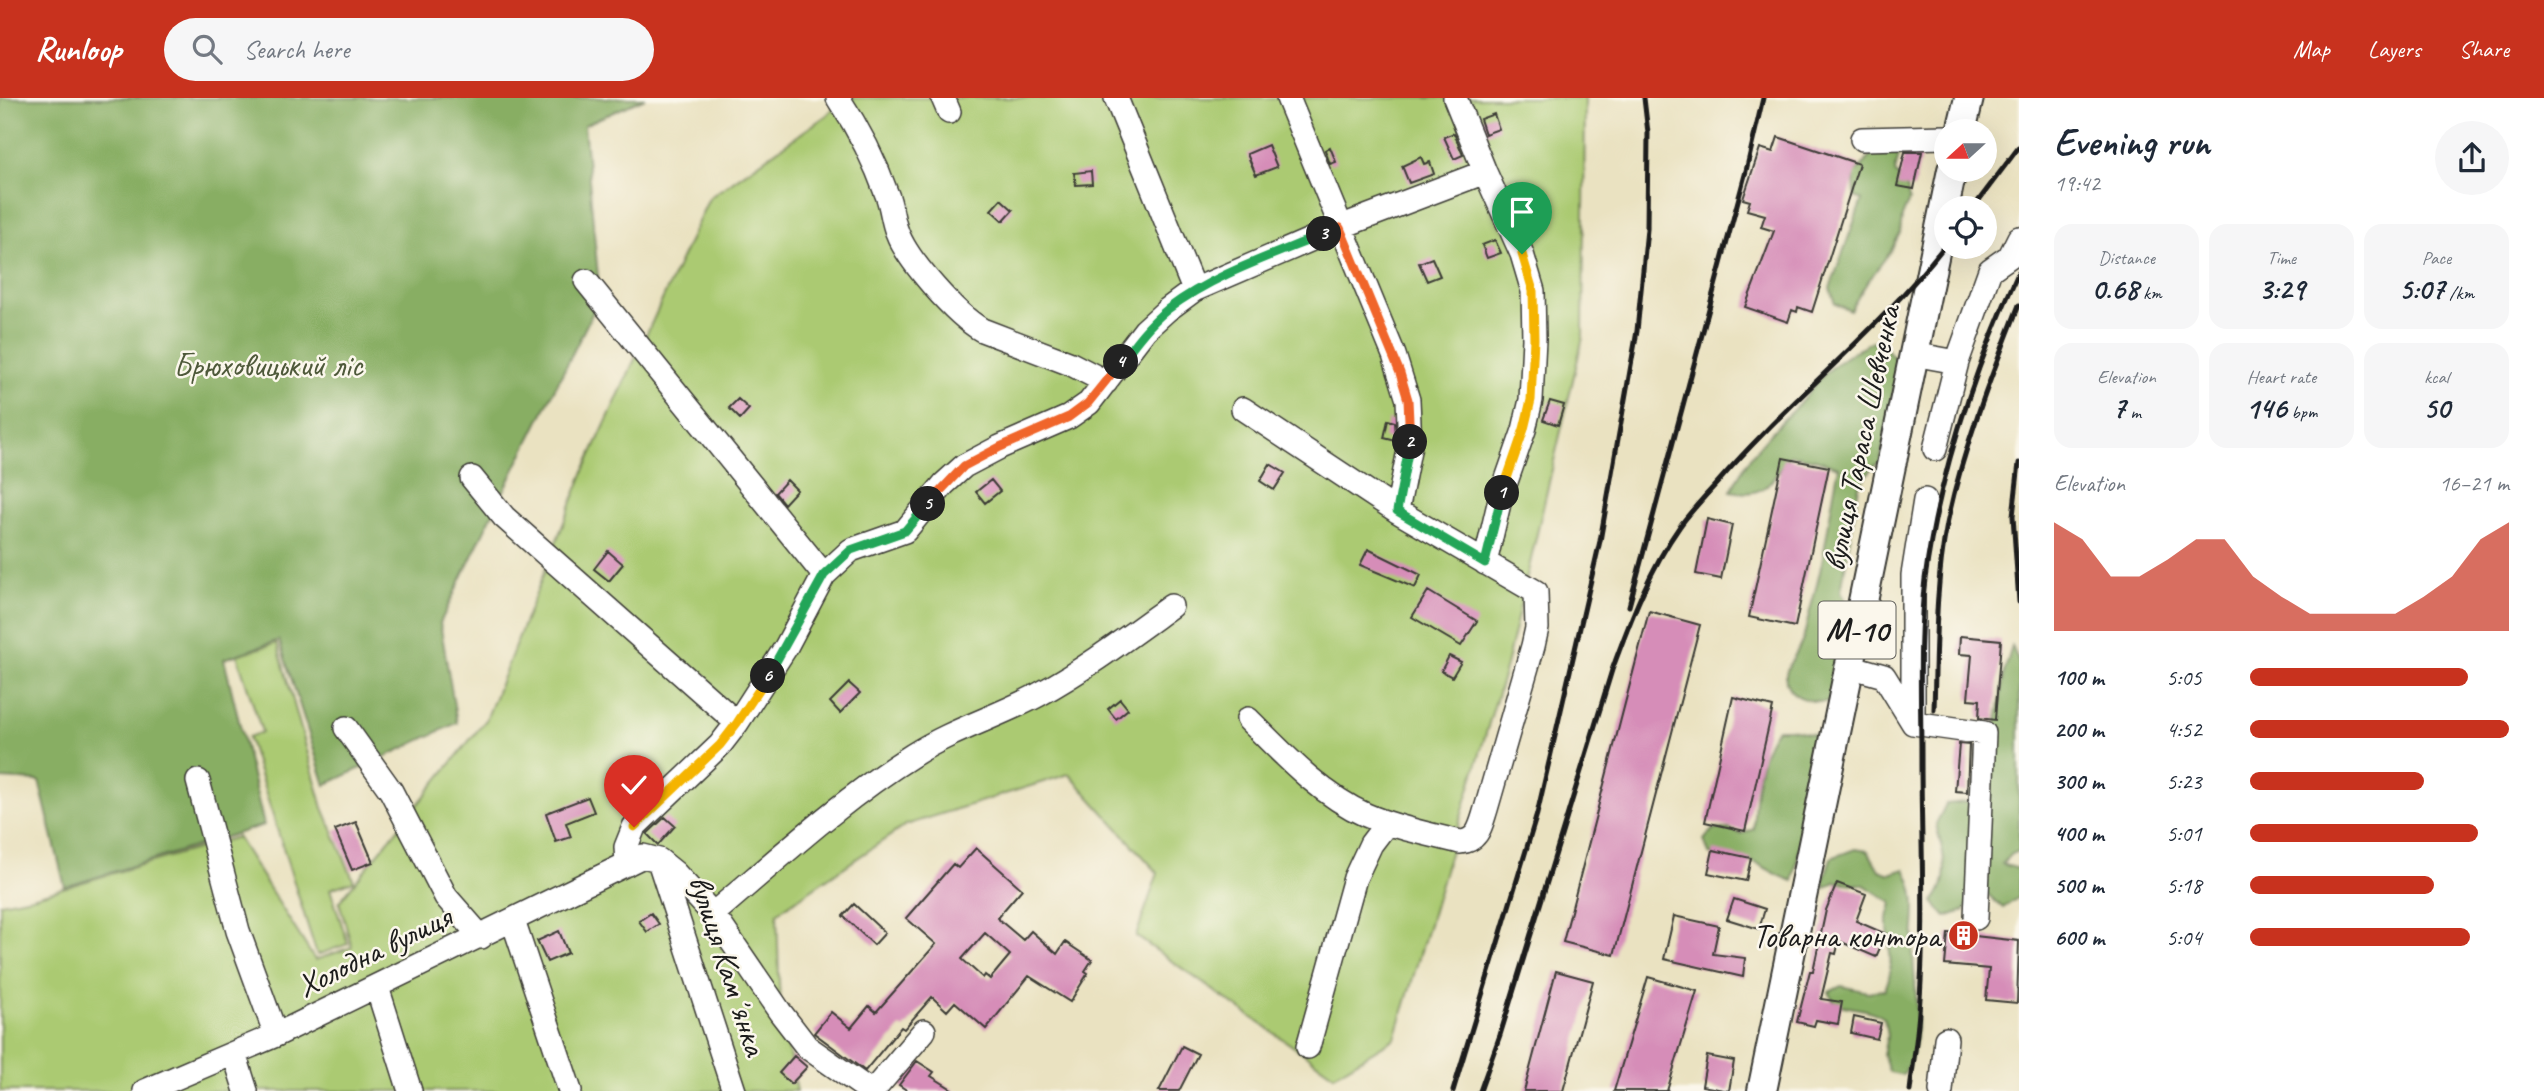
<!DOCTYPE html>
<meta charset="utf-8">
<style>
:root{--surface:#fff;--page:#f6f6f7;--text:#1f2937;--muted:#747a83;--accent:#c8321e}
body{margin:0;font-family:Caveat,sans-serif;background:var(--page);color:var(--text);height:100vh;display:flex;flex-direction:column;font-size:26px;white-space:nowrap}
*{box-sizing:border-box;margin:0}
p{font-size:23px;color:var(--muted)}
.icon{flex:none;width:38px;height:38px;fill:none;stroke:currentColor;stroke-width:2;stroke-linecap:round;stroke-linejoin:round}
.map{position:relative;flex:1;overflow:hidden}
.drawer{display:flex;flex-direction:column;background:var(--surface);width:525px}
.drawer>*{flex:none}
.needle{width:46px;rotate:249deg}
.fabs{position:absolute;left:1934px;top:21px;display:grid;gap:14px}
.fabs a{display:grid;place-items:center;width:63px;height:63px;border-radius:50%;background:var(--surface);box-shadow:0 7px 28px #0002;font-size:35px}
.pin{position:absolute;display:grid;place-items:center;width:60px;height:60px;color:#fff;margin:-72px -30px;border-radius:50% 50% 50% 0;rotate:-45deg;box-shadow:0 0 7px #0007}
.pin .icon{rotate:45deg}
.km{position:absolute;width:35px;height:35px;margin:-18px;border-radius:50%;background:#222;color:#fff;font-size:19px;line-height:35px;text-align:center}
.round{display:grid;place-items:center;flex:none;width:74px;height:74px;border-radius:37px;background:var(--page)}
.summary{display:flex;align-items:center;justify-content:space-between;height:119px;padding:0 35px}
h1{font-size:38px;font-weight:700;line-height:52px}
.metrics{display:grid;grid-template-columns:repeat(3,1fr);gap:10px;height:119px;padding:7px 35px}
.metrics div{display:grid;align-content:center;border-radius:18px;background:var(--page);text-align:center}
.metrics b{font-size:30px;font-weight:700}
.metrics small{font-size:19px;font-weight:400}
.metrics p{font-size:19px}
.chart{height:196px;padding:14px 35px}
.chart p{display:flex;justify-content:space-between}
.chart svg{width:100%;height:126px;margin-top:7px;fill:var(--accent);opacity:.7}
ul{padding:0 35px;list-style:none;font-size:23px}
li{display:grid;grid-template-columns:112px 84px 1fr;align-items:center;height:52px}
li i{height:18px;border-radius:9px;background:var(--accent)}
header{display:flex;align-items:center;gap:42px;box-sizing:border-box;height:98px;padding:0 35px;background:var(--accent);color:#fff}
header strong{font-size:33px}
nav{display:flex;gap:38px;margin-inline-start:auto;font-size:24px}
.search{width:490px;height:63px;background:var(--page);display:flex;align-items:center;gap:18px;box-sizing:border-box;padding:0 24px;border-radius:38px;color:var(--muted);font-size:26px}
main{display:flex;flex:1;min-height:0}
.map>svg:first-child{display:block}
.green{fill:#abca72;stroke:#647347;stroke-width:2}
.forest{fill:#88ae64;stroke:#526540;stroke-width:2}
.building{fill:#d68db8;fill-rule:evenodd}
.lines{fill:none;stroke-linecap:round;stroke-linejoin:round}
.minor-casing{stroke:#3b3a35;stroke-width:26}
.major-casing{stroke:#3b3a35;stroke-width:32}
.minor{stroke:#fff;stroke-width:23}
.major{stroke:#fff;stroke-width:28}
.rail{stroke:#1c1c1c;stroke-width:5}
.split-1-casing{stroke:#fff;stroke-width:14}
.split-2-casing{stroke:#fff;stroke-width:14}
.split-3-casing{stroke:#fff;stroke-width:14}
.split-4-casing{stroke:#fff;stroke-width:14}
.split-5-casing{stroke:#fff;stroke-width:14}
.split-6-casing{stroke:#fff;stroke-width:14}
.split-7-casing{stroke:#fff;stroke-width:14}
.split-1{stroke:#f5b400;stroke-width:9}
.split-2{stroke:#22a559;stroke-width:9}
.split-3{stroke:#f0652b;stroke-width:9}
.split-4{stroke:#22a559;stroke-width:9}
.split-5{stroke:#f0652b;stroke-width:9}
.split-6{stroke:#22a559;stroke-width:9}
.split-7{stroke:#f5b400;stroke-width:9}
.labels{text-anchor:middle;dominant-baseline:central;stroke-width:5;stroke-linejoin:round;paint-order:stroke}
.shield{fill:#fbf7ec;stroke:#5f5e5a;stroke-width:2}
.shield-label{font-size:32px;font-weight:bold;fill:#1c1c1c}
.park-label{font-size:33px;fill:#4e593a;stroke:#fbf7ec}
.street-label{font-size:33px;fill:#1c1c1c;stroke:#fbf7ec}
.poi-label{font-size:33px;fill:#1c1c1c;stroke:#fbf7ec;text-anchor:end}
</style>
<header>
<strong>Runloop</strong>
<div class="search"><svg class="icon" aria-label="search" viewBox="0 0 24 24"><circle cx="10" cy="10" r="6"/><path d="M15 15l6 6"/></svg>Search here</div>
<nav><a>Map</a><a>Layers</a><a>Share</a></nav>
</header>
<main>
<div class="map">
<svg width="2019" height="993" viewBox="0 0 2019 993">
<rect width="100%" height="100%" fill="#fbf7ec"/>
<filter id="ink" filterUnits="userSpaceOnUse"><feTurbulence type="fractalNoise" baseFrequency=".0143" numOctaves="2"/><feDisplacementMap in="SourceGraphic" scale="14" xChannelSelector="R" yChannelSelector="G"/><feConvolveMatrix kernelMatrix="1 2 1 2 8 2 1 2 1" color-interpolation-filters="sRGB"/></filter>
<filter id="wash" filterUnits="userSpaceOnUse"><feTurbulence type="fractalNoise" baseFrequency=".00686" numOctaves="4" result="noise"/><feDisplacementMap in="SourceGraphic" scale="28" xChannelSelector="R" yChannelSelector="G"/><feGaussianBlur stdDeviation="1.57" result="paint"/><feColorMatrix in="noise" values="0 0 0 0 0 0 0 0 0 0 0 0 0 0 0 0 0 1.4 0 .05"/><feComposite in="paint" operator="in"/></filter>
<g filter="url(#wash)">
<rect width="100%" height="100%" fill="#eae2c1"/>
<path class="green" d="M 843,0 L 1585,0 L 1583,239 L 1506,568 L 1395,940 L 1334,977 L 1136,838 L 1158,775 L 1069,676 L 906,727 L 777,815 L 780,914 L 797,993 L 0,993 L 0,805 L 32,799 L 237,739 L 315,862 L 352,849 L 339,804 L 486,622 L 586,368 L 709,100 L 827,17 Z
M 277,545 L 323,710 L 354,783 L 330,791 L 348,846 L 317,857 L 248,639 L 262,634 L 237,557 Z"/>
<path class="forest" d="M 0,0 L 645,0 L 584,27 L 600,200 L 486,429 L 440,525 L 457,625 L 325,687 L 279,542 L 224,561 L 264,727 L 65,789 L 39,683 L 0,681 Z
M 1902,44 L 1895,74 L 1907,88 L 1909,102 L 1902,119 L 1900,135 L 1890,154 L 1868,183 L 1850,212 L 1835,206 L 1830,190 L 1862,102 L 1855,99 L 1854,76 L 1878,50 Z
M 1872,243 L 1885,249 L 1896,262 L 1895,284 L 1880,364 L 1873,369 L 1859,388 L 1841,493 L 1849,510 L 1831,603 C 1816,606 1790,601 1786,583 C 1783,568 1801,553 1804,538 C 1808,520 1812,504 1817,486 C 1827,448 1830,408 1839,369 L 1814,361 L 1791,357 C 1770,382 1768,401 1731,393 C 1746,360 1769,336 1794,311 C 1805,301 1812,288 1823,278 C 1837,263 1855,253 1872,243 Z
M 2012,548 L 2019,565 L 2019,753 L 2012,756 L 2002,766 L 2019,771 L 2019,799 L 2003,810 L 1985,794 L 1975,794 L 1964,813 L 1946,819 L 1933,804 C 1954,778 1942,755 1936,726 L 1946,706 L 1975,703 L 1995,655 L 1994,642 L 2005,572 Z
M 1777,631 L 1791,631 L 1818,637 L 1819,650 L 1793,783 C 1780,779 1770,772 1758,766 C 1745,760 1724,761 1709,756 L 1704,742 L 1713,731 L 1729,731 L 1741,736 L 1754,731 C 1753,703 1759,652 1777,631 Z
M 1855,751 L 1868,753 L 1879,772 L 1890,776 L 1905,771 C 1922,802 1912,823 1913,855 C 1914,894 1926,941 1903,977 L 1889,974 L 1883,956 L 1887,938 L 1884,920 C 1870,910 1852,911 1835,906 L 1829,894 L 1841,888 L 1868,894 L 1885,891 C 1896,868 1887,846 1888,822 C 1888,816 1891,811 1892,805 L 1864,787 L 1835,784 L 1825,790 L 1824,781 L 1831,760 Z"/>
<g id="blocks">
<path class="building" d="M 1494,16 L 1499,31 L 1485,36 L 1480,21 Z
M 1454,35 L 1463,57 L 1454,61 L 1444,39 Z
M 1778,39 L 1859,66 L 1812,214 L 1798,209 L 1797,214 L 1792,212 L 1788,224 L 1745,209 L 1774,133 L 1761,129 L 1765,117 L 1747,112 L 1750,103 L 1743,101 L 1760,50 L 1773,54 Z
M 1268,47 L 1277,69 L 1256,77 L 1247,56 Z
M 1330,49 L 1336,64 L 1330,66 L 1325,52 Z
M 1905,54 L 1922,54 L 1914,91 L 1897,88 Z
M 1421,59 L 1424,66 L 1430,64 L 1434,76 L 1409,85 L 1402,68 Z
M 1091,73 L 1092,86 L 1076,87 L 1074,75 Z
M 1001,101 L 1013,112 L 1003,123 L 991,112 Z
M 1495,142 L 1501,155 L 1487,160 L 1482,147 Z
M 1432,160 L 1440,178 L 1427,183 L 1419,165 Z
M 738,301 L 749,311 L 740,321 L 729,310 Z
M 1550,303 L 1564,307 L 1558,327 L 1543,322 Z
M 1388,322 L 1395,324 L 1396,343 L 1384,340 Z
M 1783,360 L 1829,369 L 1795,529 L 1749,519 Z
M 1270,366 L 1285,375 L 1274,392 L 1260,383 Z
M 787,382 L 797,392 L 784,406 L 775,395 Z
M 991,382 L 1000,393 L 985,405 L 976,394 Z
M 1707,421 L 1732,427 L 1721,481 L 1696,476 Z
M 1368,451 L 1421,477 L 1415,490 L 1360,467 Z
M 608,453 L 623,466 L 609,483 L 594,471 Z
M 1428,493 L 1477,523 L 1461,548 L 1412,519 Z
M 1649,513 L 1700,527 L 1614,857 L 1563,844 Z
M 1960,538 L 2001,542 L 1995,622 L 1979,620 L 1980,602 L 1968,601 L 1972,557 L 1959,556 Z
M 1449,558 L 1461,564 L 1452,579 L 1441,573 Z
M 849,585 L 860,595 L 840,615 L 830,604 Z
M 1733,599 L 1773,609 L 1745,733 L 1705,724 Z
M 1120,601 L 1128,611 L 1116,621 L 1108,611 Z
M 1959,646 L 1969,647 L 1967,694 L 1955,693 Z
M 588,699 L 594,714 L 566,725 L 571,739 L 556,744 L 546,715 Z
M 665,719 L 675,728 L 658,747 L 647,736 Z
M 356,724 L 373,764 L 352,772 L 335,732 Z
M 976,750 L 1022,791 L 997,820 L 1023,842 L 1031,833 L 1057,856 L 1065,844 L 1092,862 L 1085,873 L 1088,875 L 1070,904 L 1029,878 L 986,931 L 955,904 L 947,913 L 932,899 L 904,931 L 901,929 L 865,973 L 814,935 L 831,914 L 851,930 L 869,908 L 876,914 L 936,846 L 906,820 L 953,766 L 958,770 ZM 985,835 L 1010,857 L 990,881 L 985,877 L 983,880 L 962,861 Z
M 1713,752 L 1751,760 L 1746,783 L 1708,775 Z
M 1837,785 L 1866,796 L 1856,823 L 1886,836 L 1876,859 L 1839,843 L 1836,856 L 1832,855 L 1821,901 L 1842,904 L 1838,926 L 1816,922 L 1814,928 L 1797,924 L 1810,873 L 1813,873 L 1826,812 Z
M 1734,801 L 1765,811 L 1759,831 L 1727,821 Z
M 854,806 L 885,835 L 874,847 L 843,818 Z
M 651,815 L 659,826 L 647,834 L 639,823 Z
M 1674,818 L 1719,828 L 1713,856 L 1745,860 L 1743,879 L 1664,861 Z
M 559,833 L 568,855 L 547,864 L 537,843 Z
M 1948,835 L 2019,843 L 2017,905 L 1986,902 L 1989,871 L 1945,867 Z
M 1556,873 L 1593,883 L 1563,993 L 1524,993 Z
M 1648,879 L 1697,893 L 1667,993 L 1614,993 Z
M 1854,919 L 1881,925 L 1877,941 L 1851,935 Z
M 1182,948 L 1198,956 L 1179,993 L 1159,993 Z
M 794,958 L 807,969 L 791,986 L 779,975 Z
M 1707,958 L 1734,963 L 1729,993 L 1702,988 Z
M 917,963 L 934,974 L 931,978 L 955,993 L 908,993 L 899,987 Z"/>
</g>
</g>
<g filter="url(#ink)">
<use href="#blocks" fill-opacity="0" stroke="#3b3a35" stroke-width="2"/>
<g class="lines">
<defs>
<path id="minor" d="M 838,0 C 858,30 875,63 887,97 C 892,109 892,122 897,134 C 907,162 956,217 982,232 L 1071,266 L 1106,284
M 943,0 L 949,14
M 1116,0 L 1194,192
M 1288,0 L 1394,257 L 1408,302 L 1410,347 L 1397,413
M 1455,0 L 1485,74
M 1862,41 L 1946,39
M 586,183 L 824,477
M 1913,256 L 1957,264 L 1935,351
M 1957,264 L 1990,172 L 2010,158 L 2019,140
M 1243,311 L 1397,413 L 1536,494 L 1537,530 L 1533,548 L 1486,711 C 1481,726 1479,743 1460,744 C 1429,736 1396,730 1366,717 C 1321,697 1283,656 1248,621
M 472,380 L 504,419 L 737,625
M 1849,568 L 1884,578 L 1913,625 L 1984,635 L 1976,820
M 1913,625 L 1913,477 L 1925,402
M 346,630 L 391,693 L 446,799 L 481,839
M 198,683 L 238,833 L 276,937
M 659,763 L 734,993
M 627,766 L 626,749 L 634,729 L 720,647 L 737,625 L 786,549 L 824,477 L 851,452 L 905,433 L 944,386 L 964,368 L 1000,349 L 1069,319 L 1089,305 L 1145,232 L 1167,212 L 1194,192 L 1340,129 L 1485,74 L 1522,156 L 1533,193 L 1534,241 L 1531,302 L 1524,332 L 1500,401 L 1485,465
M 713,816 C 778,761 841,702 913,657 C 952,632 997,619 1038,597 C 1084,572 1128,539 1171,508
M 513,823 L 570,993
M 377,889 L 410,993
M 1308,949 L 1355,780 L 1371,746 L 1387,725
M 234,955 L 246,993
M 145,993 L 276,937 L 643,758 L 659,762 L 675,775 L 713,816 L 780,914 L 807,949 L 870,993
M 873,993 L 924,933
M 1941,993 L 1946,941"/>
<path id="major" d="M 1961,33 L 1969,0
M 1762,993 L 1952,72"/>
</defs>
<use href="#minor" class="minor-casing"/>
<use href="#major" class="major-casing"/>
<use href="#minor" class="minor"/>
<use href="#major" class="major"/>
<path class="rail" d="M 1973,110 L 2019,49
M 2019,365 L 2013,418 L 2019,504
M 1629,508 L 1746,73 L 1763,0
M 1934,612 C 1936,550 1935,487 1947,426 C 1963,350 1991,278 2019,207
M 1453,993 L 1537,716 L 1600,443 L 1637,233 L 1647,131 L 1648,35 L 1644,0
M 1480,993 L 1500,937 L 1612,572 C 1630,523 1649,472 1680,428 C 1691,413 1705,398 1718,384 C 1790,301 1879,233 1946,146
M 1910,993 C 1913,967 1917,941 1919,914 C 1926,830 1921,745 1921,660 C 1921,601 1918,540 1925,481 C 1939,375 1975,270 2019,173"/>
</g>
</g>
<g class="lines" filter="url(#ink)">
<defs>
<path id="split-1" d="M 1502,395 L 1524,331 L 1531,302 L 1534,241 L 1533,193 L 1522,156"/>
<path id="split-2" d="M 1410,344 L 1397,413 L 1485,465 L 1502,395"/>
<path id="split-3" d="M 1324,136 L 1340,130 L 1400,275 L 1408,302 L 1410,344"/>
<path id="split-4" d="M 1121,264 C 1135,245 1149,226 1168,211 C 1214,176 1271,158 1324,136"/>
<path id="split-5" d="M 928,406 L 964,368 L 1000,349 L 1069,319 L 1088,305 L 1121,264"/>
<path id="split-6" d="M 768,578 L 824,477 L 851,452 L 905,433 L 928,406"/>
<path id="split-7" d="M 634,729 L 720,647 L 737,625 L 768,578"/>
</defs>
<use href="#split-1" class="split-1-casing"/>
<use href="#split-2" class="split-2-casing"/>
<use href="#split-3" class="split-3-casing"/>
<use href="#split-4" class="split-4-casing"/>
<use href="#split-5" class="split-5-casing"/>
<use href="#split-6" class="split-6-casing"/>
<use href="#split-7" class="split-7-casing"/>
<use href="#split-1" class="split-1"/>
<use href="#split-2" class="split-2"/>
<use href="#split-3" class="split-3"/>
<use href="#split-4" class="split-4"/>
<use href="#split-5" class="split-5"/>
<use href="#split-6" class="split-6"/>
<use href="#split-7" class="split-7"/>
</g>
<defs>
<symbol id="building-disc" viewBox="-11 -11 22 22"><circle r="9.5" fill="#c8321e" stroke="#fbf7ec"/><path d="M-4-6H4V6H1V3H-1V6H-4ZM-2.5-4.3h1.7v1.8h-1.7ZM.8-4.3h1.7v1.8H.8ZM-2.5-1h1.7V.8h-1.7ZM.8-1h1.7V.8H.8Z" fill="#fff"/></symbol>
</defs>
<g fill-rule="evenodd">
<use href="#building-disc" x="1946" y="820" width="35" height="35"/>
</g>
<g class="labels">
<rect class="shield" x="1818.5" y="503.5" width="77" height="57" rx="5"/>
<g class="shield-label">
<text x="1857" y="532">М-10</text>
</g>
<g class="park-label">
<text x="268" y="267">Брюховицький ліс</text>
</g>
<g class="street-label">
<text transform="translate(1861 340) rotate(-78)">вулиця Тараса Шевченка</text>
<text transform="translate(374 853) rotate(-26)">Холодна вулиця</text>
<text transform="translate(728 867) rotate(72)">вулиця Камʼянка</text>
</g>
<g class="poi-label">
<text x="1940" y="838">Товарна контора</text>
</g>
</g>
</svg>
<div class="fabs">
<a><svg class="needle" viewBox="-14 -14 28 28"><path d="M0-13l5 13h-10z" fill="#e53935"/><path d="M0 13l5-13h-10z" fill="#747a83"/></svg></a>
<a><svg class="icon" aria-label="locate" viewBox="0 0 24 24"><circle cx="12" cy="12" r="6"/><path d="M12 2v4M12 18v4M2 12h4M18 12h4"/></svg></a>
</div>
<div class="pin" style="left:1522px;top:156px;background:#1e9e55"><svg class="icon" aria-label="arrive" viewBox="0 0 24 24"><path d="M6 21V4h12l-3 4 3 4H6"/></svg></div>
<div class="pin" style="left:634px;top:729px;background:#d93025"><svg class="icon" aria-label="check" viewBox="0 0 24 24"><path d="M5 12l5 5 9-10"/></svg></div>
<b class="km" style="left:1502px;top:395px">1</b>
<b class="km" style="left:1410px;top:344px">2</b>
<b class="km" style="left:1324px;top:136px">3</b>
<b class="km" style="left:1121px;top:264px">4</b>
<b class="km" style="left:928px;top:406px">5</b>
<b class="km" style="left:768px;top:578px">6</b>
</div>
<section class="drawer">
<div class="summary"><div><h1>Evening run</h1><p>19:42</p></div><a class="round"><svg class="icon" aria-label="share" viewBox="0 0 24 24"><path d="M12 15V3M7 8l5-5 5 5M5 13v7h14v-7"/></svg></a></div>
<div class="metrics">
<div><p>Distance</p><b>0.68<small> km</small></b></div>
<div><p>Time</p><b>3:29</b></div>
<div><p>Pace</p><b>5:07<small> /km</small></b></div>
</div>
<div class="metrics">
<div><p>Elevation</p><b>7<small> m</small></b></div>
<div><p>Heart rate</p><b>146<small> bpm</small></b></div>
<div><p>kcal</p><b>50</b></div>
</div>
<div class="chart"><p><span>Elevation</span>16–21 m</p>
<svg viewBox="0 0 160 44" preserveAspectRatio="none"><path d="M0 44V6L10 12L20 25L30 25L40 19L50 12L60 12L70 25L80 32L90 38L100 38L110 38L120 38L130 32L140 25L150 12L160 6V44z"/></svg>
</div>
<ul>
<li><b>100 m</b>5:05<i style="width:84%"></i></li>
<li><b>200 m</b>4:52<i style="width:100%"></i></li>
<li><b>300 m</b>5:23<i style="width:67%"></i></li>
<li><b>400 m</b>5:01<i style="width:88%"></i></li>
<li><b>500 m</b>5:18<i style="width:71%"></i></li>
<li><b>600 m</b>5:04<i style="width:85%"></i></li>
</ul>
</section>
</main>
